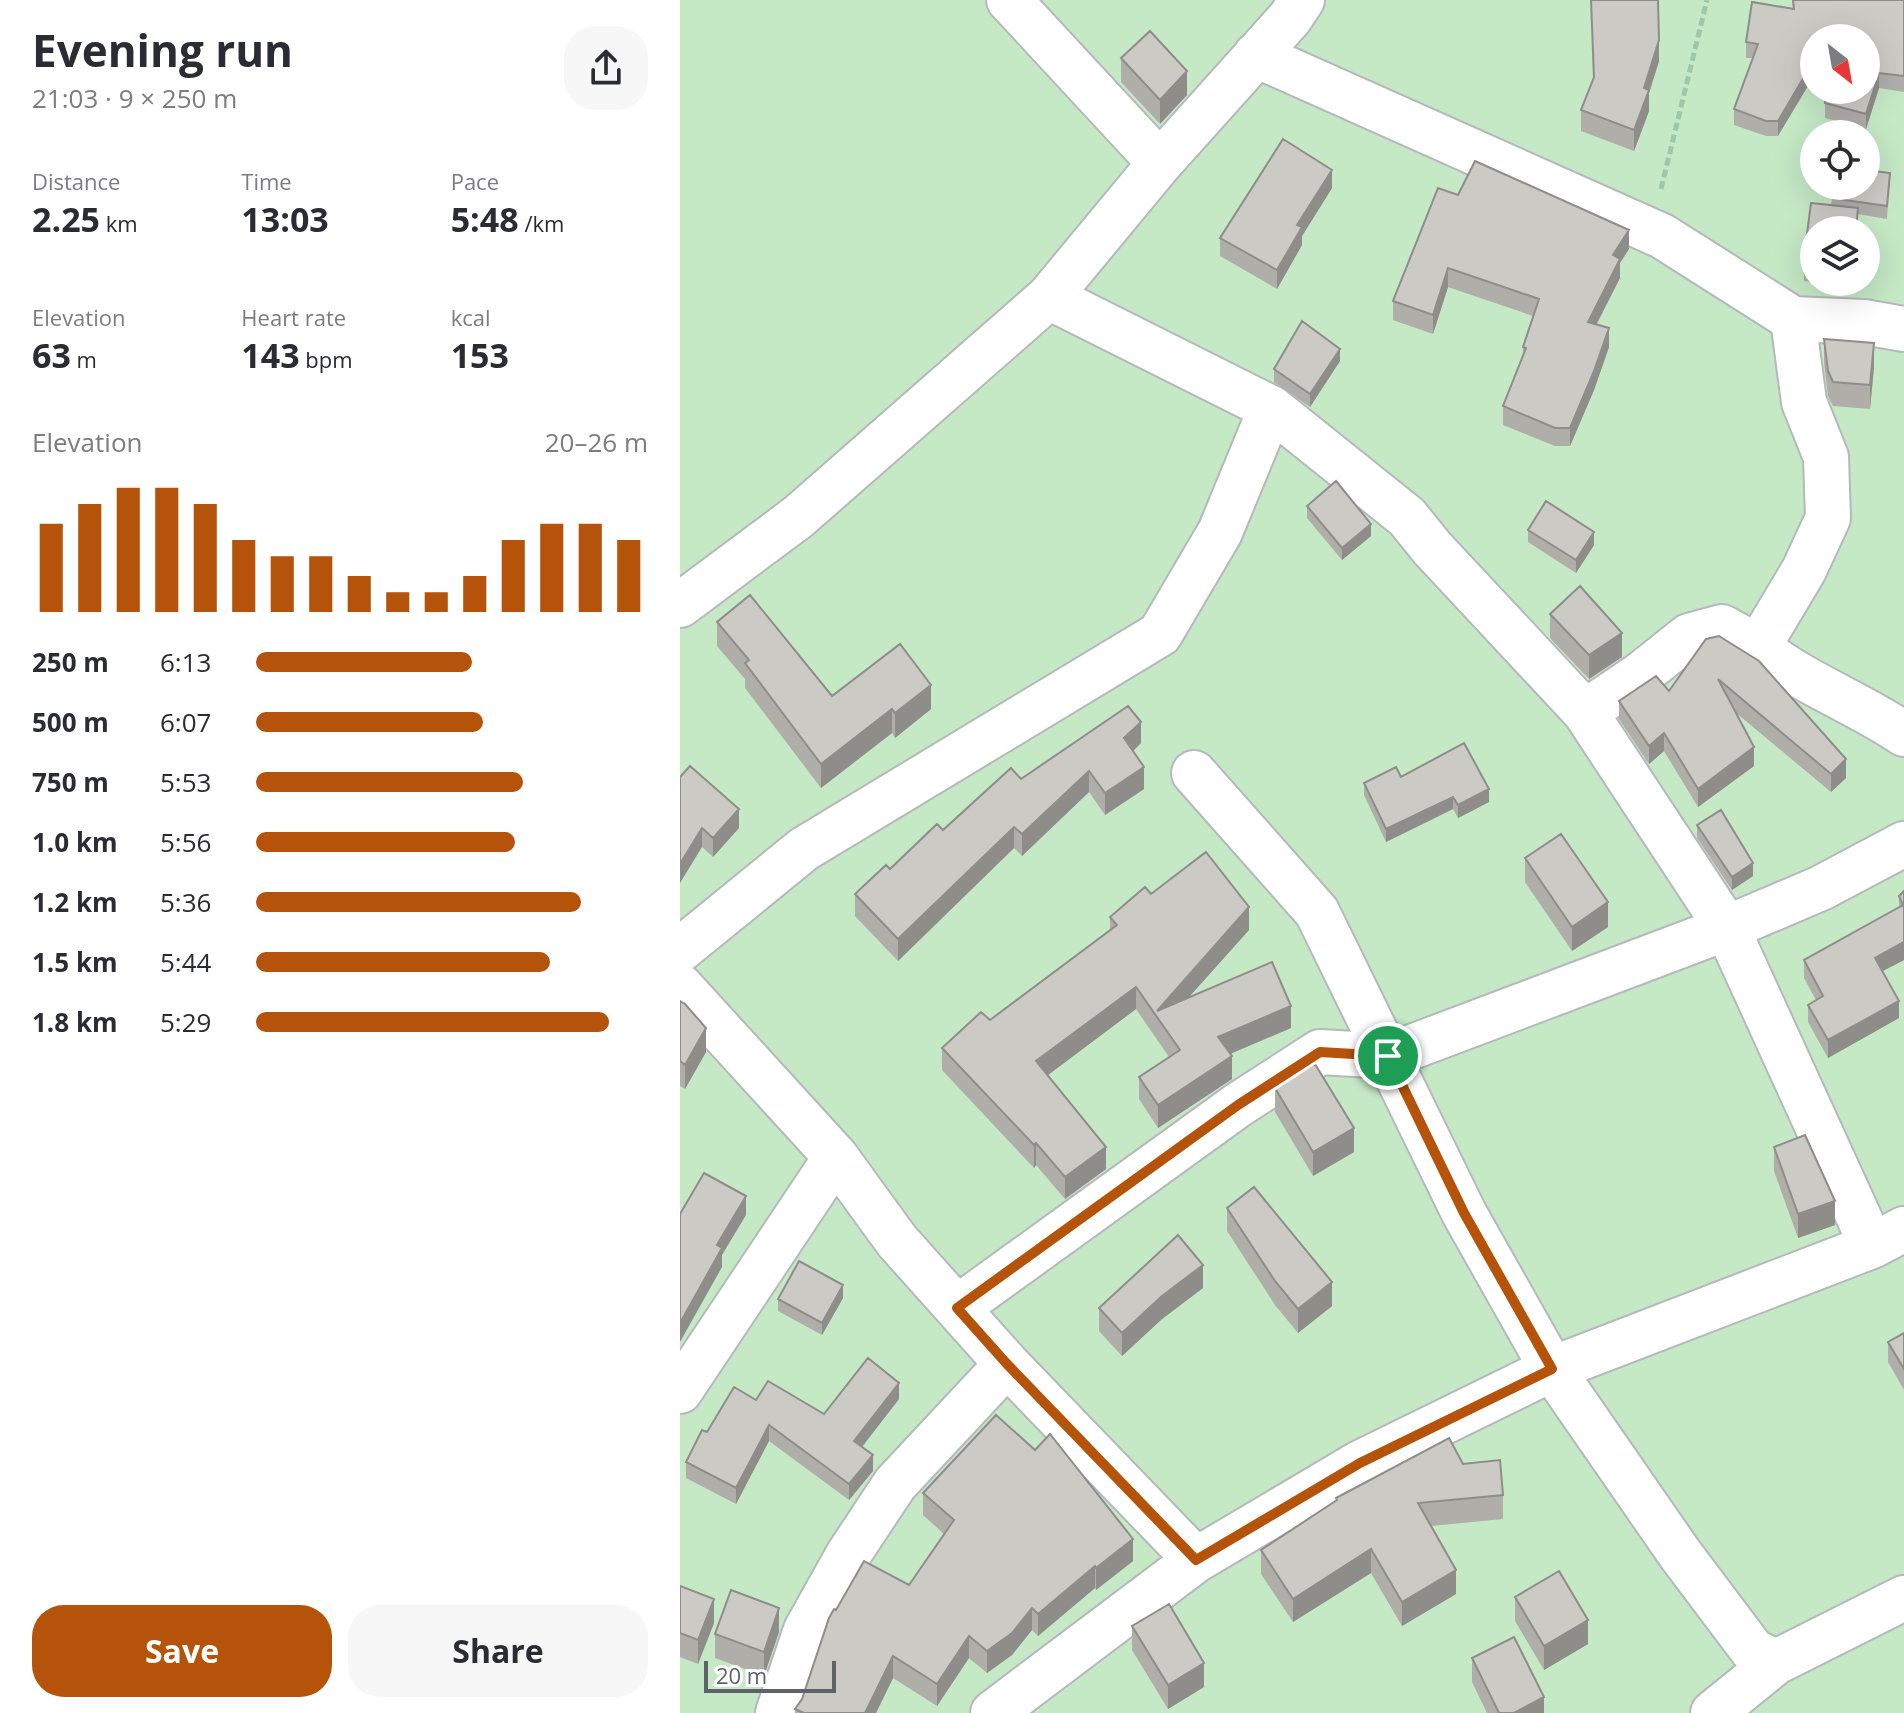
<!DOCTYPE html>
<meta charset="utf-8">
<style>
:root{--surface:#fff;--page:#f7f7f7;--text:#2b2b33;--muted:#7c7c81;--accent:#b45309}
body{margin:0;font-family:"Open Sans",sans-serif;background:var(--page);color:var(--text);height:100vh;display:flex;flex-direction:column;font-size:30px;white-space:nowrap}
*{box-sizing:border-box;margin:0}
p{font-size:26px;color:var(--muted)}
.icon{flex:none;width:44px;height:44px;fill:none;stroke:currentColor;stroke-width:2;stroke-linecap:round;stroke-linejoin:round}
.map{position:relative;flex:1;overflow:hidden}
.details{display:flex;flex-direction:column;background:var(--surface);width:680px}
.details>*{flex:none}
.needle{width:52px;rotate:149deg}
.buttons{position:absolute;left:1120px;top:24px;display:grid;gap:16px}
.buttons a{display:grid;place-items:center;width:80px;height:80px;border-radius:50%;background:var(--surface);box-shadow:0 8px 32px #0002;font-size:40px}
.scale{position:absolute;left:24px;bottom:20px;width:132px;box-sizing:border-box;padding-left:8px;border:4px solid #5f6368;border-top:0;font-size:22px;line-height:28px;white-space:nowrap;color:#5f6368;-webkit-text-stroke:6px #fff;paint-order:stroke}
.pin{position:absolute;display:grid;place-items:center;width:68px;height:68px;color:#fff;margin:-34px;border:4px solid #fff;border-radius:50%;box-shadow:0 2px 8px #0007}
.round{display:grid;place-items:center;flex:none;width:84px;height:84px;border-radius:32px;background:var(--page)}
.headline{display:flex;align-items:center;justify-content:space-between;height:136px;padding:0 32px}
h1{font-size:44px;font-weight:700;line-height:60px}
.stats{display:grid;grid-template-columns:repeat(3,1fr);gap:12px;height:136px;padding:8px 32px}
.stats div{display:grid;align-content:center}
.stats b{font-size:34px;font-weight:700}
.stats small{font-size:22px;font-weight:400}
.stats p{font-size:22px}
.chart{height:224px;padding:16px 32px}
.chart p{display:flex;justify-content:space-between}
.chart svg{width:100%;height:144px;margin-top:8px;stroke:var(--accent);stroke-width:6}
.cta{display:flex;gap:16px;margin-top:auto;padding:16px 32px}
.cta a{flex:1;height:92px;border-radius:32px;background:var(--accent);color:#fff;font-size:32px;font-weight:700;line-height:92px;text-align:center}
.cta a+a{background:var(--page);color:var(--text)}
ul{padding:0 32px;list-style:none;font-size:26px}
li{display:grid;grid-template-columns:128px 96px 1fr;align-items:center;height:60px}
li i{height:20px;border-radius:10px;background:var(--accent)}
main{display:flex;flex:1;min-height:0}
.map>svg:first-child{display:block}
.green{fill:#c5e8c5;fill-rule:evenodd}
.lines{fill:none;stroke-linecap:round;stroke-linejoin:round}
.minor-casing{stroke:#b5b8bc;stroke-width:48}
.path{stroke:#9cc7a9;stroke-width:5;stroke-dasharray:8 4;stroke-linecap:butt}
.minor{stroke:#fff;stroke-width:44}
.wall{fill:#afaea9}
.shaded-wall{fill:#8f8d8a}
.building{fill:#cccac5;stroke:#8f8d8a;stroke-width:2}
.route-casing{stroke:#fff;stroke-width:16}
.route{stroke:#b45309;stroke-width:10}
</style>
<main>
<section class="details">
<div class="headline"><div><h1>Evening run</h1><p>21:03 · 9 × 250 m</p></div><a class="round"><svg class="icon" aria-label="share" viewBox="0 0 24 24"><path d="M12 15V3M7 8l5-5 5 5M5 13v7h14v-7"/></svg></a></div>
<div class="stats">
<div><p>Distance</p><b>2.25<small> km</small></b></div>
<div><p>Time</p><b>13:03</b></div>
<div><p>Pace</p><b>5:48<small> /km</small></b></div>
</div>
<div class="stats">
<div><p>Elevation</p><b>63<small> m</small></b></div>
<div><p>Heart rate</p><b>143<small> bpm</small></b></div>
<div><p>kcal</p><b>153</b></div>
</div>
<div class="chart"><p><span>Elevation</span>20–26 m</p>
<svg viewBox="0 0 160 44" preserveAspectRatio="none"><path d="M5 44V17M15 44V11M25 44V6M35 44V6M45 44V11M55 44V22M65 44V27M75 44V27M85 44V33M95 44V38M105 44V38M115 44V33M125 44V22M135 44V17M145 44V17M155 44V22"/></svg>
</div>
<ul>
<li><b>250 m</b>6:13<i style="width:55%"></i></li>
<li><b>500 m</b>6:07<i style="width:58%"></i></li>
<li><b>750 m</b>5:53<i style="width:68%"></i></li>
<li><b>1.0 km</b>5:56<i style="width:66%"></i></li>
<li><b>1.2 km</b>5:36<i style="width:83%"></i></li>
<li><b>1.5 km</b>5:44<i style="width:75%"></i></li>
<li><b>1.8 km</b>5:29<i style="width:90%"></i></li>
</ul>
<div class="cta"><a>Save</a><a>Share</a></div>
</section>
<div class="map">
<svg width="1224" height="1713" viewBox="0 0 1224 1713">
<rect width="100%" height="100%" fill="#f1efe8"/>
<path class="green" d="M 0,0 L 1224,0 L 1224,1713 L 0,1713 ZM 1134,38 L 1186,38 L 1186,90 L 1134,90 ZM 1134,134 L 1186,134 L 1186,186 L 1134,186 ZM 1134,230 L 1186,230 L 1186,282 L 1134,282 Z"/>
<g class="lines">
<defs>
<path id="minor" d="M 329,0 L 480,163
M 576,55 L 982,236 L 1113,319 L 1184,322 L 1224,329
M 369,297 L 591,408 L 727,517 L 752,548 L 905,712 L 1047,928 L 1192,1246
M 0,605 L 118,517 L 369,297 L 480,163 L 610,18 L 622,0
M 1078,647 C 1122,683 1177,702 1224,734
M 905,712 L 960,675 L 1009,636 L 1042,627 L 1078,647 L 1124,570 L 1148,518 L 1146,457 L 1124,402 L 1113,319
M 514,773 L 637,912 L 784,1213 L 872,1369 L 1000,1554 L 1073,1651 L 1096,1662 L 1033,1713
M 0,950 L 124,849 L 480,634 L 540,532 L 591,408
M 0,986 L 156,1157 L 217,1241 L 327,1364 L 516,1560
M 277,1308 L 558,1105 L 640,1052 L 708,1056 L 1047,928 L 1141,888 L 1224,844
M 0,1391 L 156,1157
M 1096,1662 L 1224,1598
M 98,1713 L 126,1630 L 168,1555 L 215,1484 L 327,1364
M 313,1713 L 516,1560 L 680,1463 L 872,1369 L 1192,1246 L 1224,1229"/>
</defs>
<use href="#minor" class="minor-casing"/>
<path class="path" d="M 981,189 L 1027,0"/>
<use href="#minor" class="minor"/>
</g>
<path class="wall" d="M 911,0 L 978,0 L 979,61 L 969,93 L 969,111 L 954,151 L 901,131 L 901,110 L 913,78 Z
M 1112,0 L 1224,0 L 1224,92 L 1199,88 L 1186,129 L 1145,118 L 1145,103 L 1186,38 L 1134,38 L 1098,136 L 1086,136 L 1054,125 L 1054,109 L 1073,58 L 1066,58 L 1066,42 L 1113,8 Z
M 441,58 L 507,95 L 480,124 L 441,82 Z
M 1186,170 L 1210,173 L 1207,219 L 1178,214 L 1178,230 L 1134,230 L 1134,282 L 1172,282 L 1171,286 L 1124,281 L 1124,257 L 1131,203 L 1151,205 L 1154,186 L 1186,186 Z
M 652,188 L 622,236 L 622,245 L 597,289 L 540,256 L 540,238 Z
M 778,195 L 949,249 L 940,263 L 940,278 L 917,324 L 929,347 L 914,390 L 890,446 L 875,446 L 823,425 L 823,406 L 843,356 L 843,347 L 853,316 L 768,287 L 753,334 L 713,320 L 713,301 Z
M 1144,339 L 1194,367 L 1190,409 L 1153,406 L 1148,396 L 1144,363 Z
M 660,361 L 630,407 L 594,382 L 594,369 Z
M 627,506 L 691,536 L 662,560 L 627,518 Z
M 848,530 L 914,545 L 896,573 L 848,542 Z
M 870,614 L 942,657 L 909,679 L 870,638 Z
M 37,622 L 152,696 L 251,709 L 215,738 L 212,733 L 141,788 L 65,688 L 65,679 L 37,646 Z
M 1026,639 L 1166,778 L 1151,792 L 1055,712 L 1074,766 L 1018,807 L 984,751 L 969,764 L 939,719 L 939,701 L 989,691 Z
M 461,743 L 453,751 L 464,789 L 425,815 L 409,792 L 342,856 L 334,848 L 218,961 L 175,916 L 175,894 L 263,830 L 341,779 Z
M 0,777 L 59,828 L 33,857 L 22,847 Z
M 721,777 L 809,802 L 778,818 L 773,809 L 706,842 L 684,795 L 684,783 Z
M 1017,825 L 1073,876 L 1052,890 L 1017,838 Z
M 845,858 L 928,927 L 892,951 L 845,882 Z
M 1224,891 L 1224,960 L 1203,971 L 1219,1018 L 1148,1058 L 1128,1022 L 1128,1005 L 1136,1000 L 1124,978 L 1124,960 L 1219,907 L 1219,896 Z
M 471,894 L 569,930 L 509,997 L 611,1028 L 550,1054 L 552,1079 L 478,1128 L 459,1099 L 459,1077 L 489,1057 L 456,1009 L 368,1075 L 426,1169 L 385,1199 L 356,1165 L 354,1168 L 262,1070 L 262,1048 L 310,1020 L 430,930 L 430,917 Z
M 0,1001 L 26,1052 L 5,1089 L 0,1086 Z
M 595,1088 L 674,1152 L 633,1176 L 595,1112 Z
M 1094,1147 L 1155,1225 L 1118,1238 L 1094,1171 Z
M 547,1208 L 652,1306 L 618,1333 L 595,1305 L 547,1231 Z
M 523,1288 L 482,1319 L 442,1356 L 419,1331 L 419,1308 Z
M 163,1298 L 142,1335 L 98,1311 L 98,1299 Z
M 1224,1333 L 1224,1390 L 1208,1362 L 1208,1342 Z
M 219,1399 L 182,1447 L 193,1471 L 169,1500 L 89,1441 L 56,1504 L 6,1478 L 6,1462 L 27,1432 L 76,1400 L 144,1414 Z
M 783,1464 L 823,1495 L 823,1519 L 751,1526 L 776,1594 L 722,1626 L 691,1573 L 613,1622 L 581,1574 L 581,1550 L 656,1501 L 656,1498 Z
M 243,1493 L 453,1561 L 416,1590 L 415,1588 L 358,1636 L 352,1630 L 332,1655 L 307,1673 L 289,1658 L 257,1706 L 213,1678 L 196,1713 L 115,1713 L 115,1709 L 122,1699 L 156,1610 L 229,1585 L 264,1534 L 243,1515 Z
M 0,1586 L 34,1623 L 18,1664 L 0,1657 Z
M 835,1597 L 908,1644 L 864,1670 L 835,1621 Z
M 452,1626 L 524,1687 L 488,1709 L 452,1650 Z
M 99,1632 L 84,1676 L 35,1658 L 35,1634 Z
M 792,1658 L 864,1713 L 807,1713 L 792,1682 Z"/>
<path class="shaded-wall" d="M 1155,25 L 1155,38 L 1147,38 Z
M 979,40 L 979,61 L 969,93 L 969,111 L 954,151 L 954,130 L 964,88 Z
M 1134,60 L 1134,76 L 1098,136 L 1098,121 Z
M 507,71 L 507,95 L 480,124 L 480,100 Z
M 1199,73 L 1199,88 L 1186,129 L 1186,114 Z
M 652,170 L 652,188 L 622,236 L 622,245 L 597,289 L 597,270 L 617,225 Z
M 949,230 L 949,249 L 940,263 L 940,278 L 908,340 L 908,322 L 933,255 Z
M 768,268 L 768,287 L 753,334 L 753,315 Z
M 929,328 L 929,347 L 914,390 L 890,446 L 890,428 Z
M 1194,343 L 1194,367 L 1190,409 L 1190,385 Z
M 660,349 L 660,361 L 630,407 L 630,394 Z
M 691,524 L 691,536 L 662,560 L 662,548 Z
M 914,532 L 914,545 L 896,573 L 896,560 Z
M 942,633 L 942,657 L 909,679 L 909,655 Z
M 251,685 L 251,709 L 215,738 L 215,713 Z
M 212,709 L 212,733 L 141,788 L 141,764 Z
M 461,722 L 461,743 L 444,760 L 444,738 Z
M 984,733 L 984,751 L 969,764 L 969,746 Z
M 1074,747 L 1074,766 L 1018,807 L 1018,789 Z
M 1166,759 L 1166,778 L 1151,792 L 1151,774 Z
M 464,767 L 464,789 L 425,815 L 425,793 Z
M 409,771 L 409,792 L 342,856 L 342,834 Z
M 809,789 L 809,802 L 778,818 L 778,805 Z
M 773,797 L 773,809 L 706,842 L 706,829 Z
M 59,809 L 59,828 L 33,857 L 33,838 Z
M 334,827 L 334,848 L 218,961 L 218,939 Z
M 22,828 L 22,847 L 0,883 L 0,864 Z
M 1073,863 L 1073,876 L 1052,890 L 1052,877 Z
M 928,902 L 928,927 L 892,951 L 892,927 Z
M 569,907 L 569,930 L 483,1026 L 477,1011 Z
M 1224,942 L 1224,960 L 1195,975 L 1195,958 Z
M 456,987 L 456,1009 L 356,1084 L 356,1061 Z
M 1219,1001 L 1219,1018 L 1148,1058 L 1148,1040 Z
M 611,1006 L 611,1028 L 538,1059 L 538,1037 Z
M 26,1028 L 26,1052 L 5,1089 L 5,1065 Z
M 552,1056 L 552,1079 L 478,1128 L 478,1105 Z
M 674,1128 L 674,1152 L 633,1176 L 633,1152 Z
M 356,1143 L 356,1165 L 354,1168 L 354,1145 Z
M 426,1147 L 426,1169 L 385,1199 L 385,1177 Z
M 66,1196 L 66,1215 L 42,1255 L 42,1267 L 0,1342 L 0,1323 L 37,1245 Z
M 1155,1201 L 1155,1225 L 1118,1238 L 1118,1214 Z
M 523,1265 L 523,1288 L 482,1319 L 442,1356 L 442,1333 L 482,1296 Z
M 652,1282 L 652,1306 L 618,1333 L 618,1309 Z
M 163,1285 L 163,1298 L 142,1335 L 142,1323 Z
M 219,1383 L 219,1399 L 174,1457 L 174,1441 Z
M 89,1425 L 89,1441 L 56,1504 L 56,1488 Z
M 193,1455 L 193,1471 L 169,1500 L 169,1484 Z
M 453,1539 L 453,1561 L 416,1590 L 416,1568 Z
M 691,1549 L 691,1573 L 613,1622 L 613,1599 Z
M 415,1566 L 415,1588 L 358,1636 L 358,1614 Z
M 776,1570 L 776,1594 L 722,1626 L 722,1602 Z
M 34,1599 L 34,1623 L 18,1664 L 18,1640 Z
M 99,1608 L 99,1632 L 84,1676 L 84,1652 Z
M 352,1608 L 352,1630 L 332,1655 L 307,1673 L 307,1651 Z
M 908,1620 L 908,1644 L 864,1670 L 864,1646 Z
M 289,1636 L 289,1658 L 257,1706 L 257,1684 Z
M 213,1656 L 213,1678 L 196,1713 L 185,1713 Z
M 524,1663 L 524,1687 L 488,1709 L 488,1685 Z
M 864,1697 L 864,1713 L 834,1713 Z"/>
<path class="building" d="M 911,0 L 978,0 L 979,40 L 964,88 L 969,90 L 954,130 L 901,110 L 914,77 Z
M 1113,0 L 1224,0 L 1224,76 L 1199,73 L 1186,114 L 1145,103 L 1146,90 L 1186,90 L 1186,38 L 1153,38 L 1155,25 L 1147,38 L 1134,38 L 1134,60 L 1098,121 L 1086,121 L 1054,109 L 1078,44 L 1066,42 L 1072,2 L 1114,9 Z
M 470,31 L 507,71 L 480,100 L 441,58 Z
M 603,139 L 652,170 L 617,225 L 622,227 L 597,270 L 540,238 Z
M 795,161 L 949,230 L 933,255 L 940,259 L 908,322 L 929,328 L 914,371 L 890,428 L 875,428 L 823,406 L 846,348 L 843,347 L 859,299 L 768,268 L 753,315 L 713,301 L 758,188 L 778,195 Z
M 1186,170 L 1210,173 L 1207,206 L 1151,198 L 1154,186 L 1186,186 Z
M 1131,203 L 1178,208 L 1176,230 L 1134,230 L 1134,258 L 1124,257 Z
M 622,321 L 660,349 L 630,394 L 594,369 Z
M 1144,339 L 1194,343 L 1190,385 L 1153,382 L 1148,371 Z
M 656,481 L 691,524 L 662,548 L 627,506 Z
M 866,501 L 914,532 L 896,560 L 848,530 Z
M 900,586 L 942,633 L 909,655 L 870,614 Z
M 70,595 L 152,696 L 220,644 L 251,685 L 215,713 L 212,709 L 141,764 L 65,663 L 69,660 L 37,622 Z
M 1039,636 L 1079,661 L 1166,759 L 1151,774 L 1038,679 L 1074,747 L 1018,789 L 984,733 L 969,746 L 939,701 L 976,676 L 989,691 L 1026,639 Z
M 448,706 L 461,722 L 444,738 L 464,767 L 425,793 L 409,771 L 342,834 L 334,827 L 218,939 L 175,894 L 206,865 L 210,869 L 257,824 L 263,830 L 331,768 L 341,779 Z
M 784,743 L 809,789 L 778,805 L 773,797 L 706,829 L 684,783 L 716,767 L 721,777 Z
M 10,766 L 59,809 L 33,838 L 22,828 L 0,864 L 0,777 Z
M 1041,810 L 1073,863 L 1052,877 L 1017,825 Z
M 881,834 L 928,902 L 892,927 L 845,858 Z
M 526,852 L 569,907 L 477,1011 L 592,962 L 611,1006 L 538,1037 L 552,1056 L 478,1105 L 459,1077 L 500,1050 L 456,987 L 356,1061 L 426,1147 L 385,1177 L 356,1143 L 354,1145 L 262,1048 L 301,1012 L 310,1020 L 437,925 L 430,917 L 465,887 L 471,894 Z
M 1224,891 L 1224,942 L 1195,958 L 1219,1001 L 1148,1040 L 1128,1005 L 1143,996 L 1124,960 L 1223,905 L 1219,896 Z
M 0,1001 L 5,1004 L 26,1028 L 5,1065 L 0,1061 Z
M 635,1064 L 674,1128 L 633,1152 L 595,1088 Z
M 1125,1135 L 1155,1201 L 1118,1214 L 1094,1147 Z
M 24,1173 L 66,1196 L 37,1245 L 42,1248 L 0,1323 L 0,1214 Z
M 574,1187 L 652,1282 L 618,1309 L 595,1281 L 547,1208 Z
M 498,1235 L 523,1265 L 482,1296 L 442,1333 L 419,1308 Z
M 119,1261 L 163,1285 L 142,1323 L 98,1299 Z
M 1224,1333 L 1224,1369 L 1208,1342 Z
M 188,1358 L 219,1383 L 174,1441 L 193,1455 L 169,1484 L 89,1425 L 56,1488 L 6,1462 L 22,1430 L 27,1432 L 54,1387 L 76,1400 L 88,1381 L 144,1414 Z
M 316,1415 L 355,1450 L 370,1434 L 453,1539 L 416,1568 L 415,1566 L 358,1614 L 352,1608 L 332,1633 L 307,1651 L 289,1636 L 257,1684 L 213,1656 L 185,1713 L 124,1713 L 115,1709 L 122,1699 L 149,1618 L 154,1609 L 156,1610 L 184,1561 L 229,1585 L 274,1520 L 243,1493 Z
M 769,1438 L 783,1464 L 820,1460 L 823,1495 L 738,1503 L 776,1570 L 722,1602 L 691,1549 L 613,1599 L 581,1550 L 657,1500 L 656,1498 Z
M 879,1571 L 908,1620 L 864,1646 L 835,1597 Z
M 0,1586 L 34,1599 L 18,1640 L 0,1633 Z
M 51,1590 L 99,1608 L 84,1652 L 35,1634 Z
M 489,1604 L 524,1663 L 488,1685 L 452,1626 Z
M 834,1637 L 864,1697 L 834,1713 L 819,1713 L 792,1658 Z"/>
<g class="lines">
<defs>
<path id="route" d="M 640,1052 L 708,1056 L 784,1213 L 872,1369 L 680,1463 L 516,1560 L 327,1364 L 277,1308 L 558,1105 Z"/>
</defs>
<use href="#route" class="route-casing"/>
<use href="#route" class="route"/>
</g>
</svg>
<div class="buttons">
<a><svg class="needle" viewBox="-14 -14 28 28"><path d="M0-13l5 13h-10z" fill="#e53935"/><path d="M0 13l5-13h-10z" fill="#7c7c81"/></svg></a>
<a><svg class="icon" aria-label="locate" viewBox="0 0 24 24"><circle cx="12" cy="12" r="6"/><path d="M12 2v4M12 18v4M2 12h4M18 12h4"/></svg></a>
<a><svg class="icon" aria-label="layers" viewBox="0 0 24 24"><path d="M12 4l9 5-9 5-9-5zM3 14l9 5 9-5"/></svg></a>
</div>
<div class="scale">20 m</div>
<div class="pin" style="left:708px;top:1056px;background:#1e9e55"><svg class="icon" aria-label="arrive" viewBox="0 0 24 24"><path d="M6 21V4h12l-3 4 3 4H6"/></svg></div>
</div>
</main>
